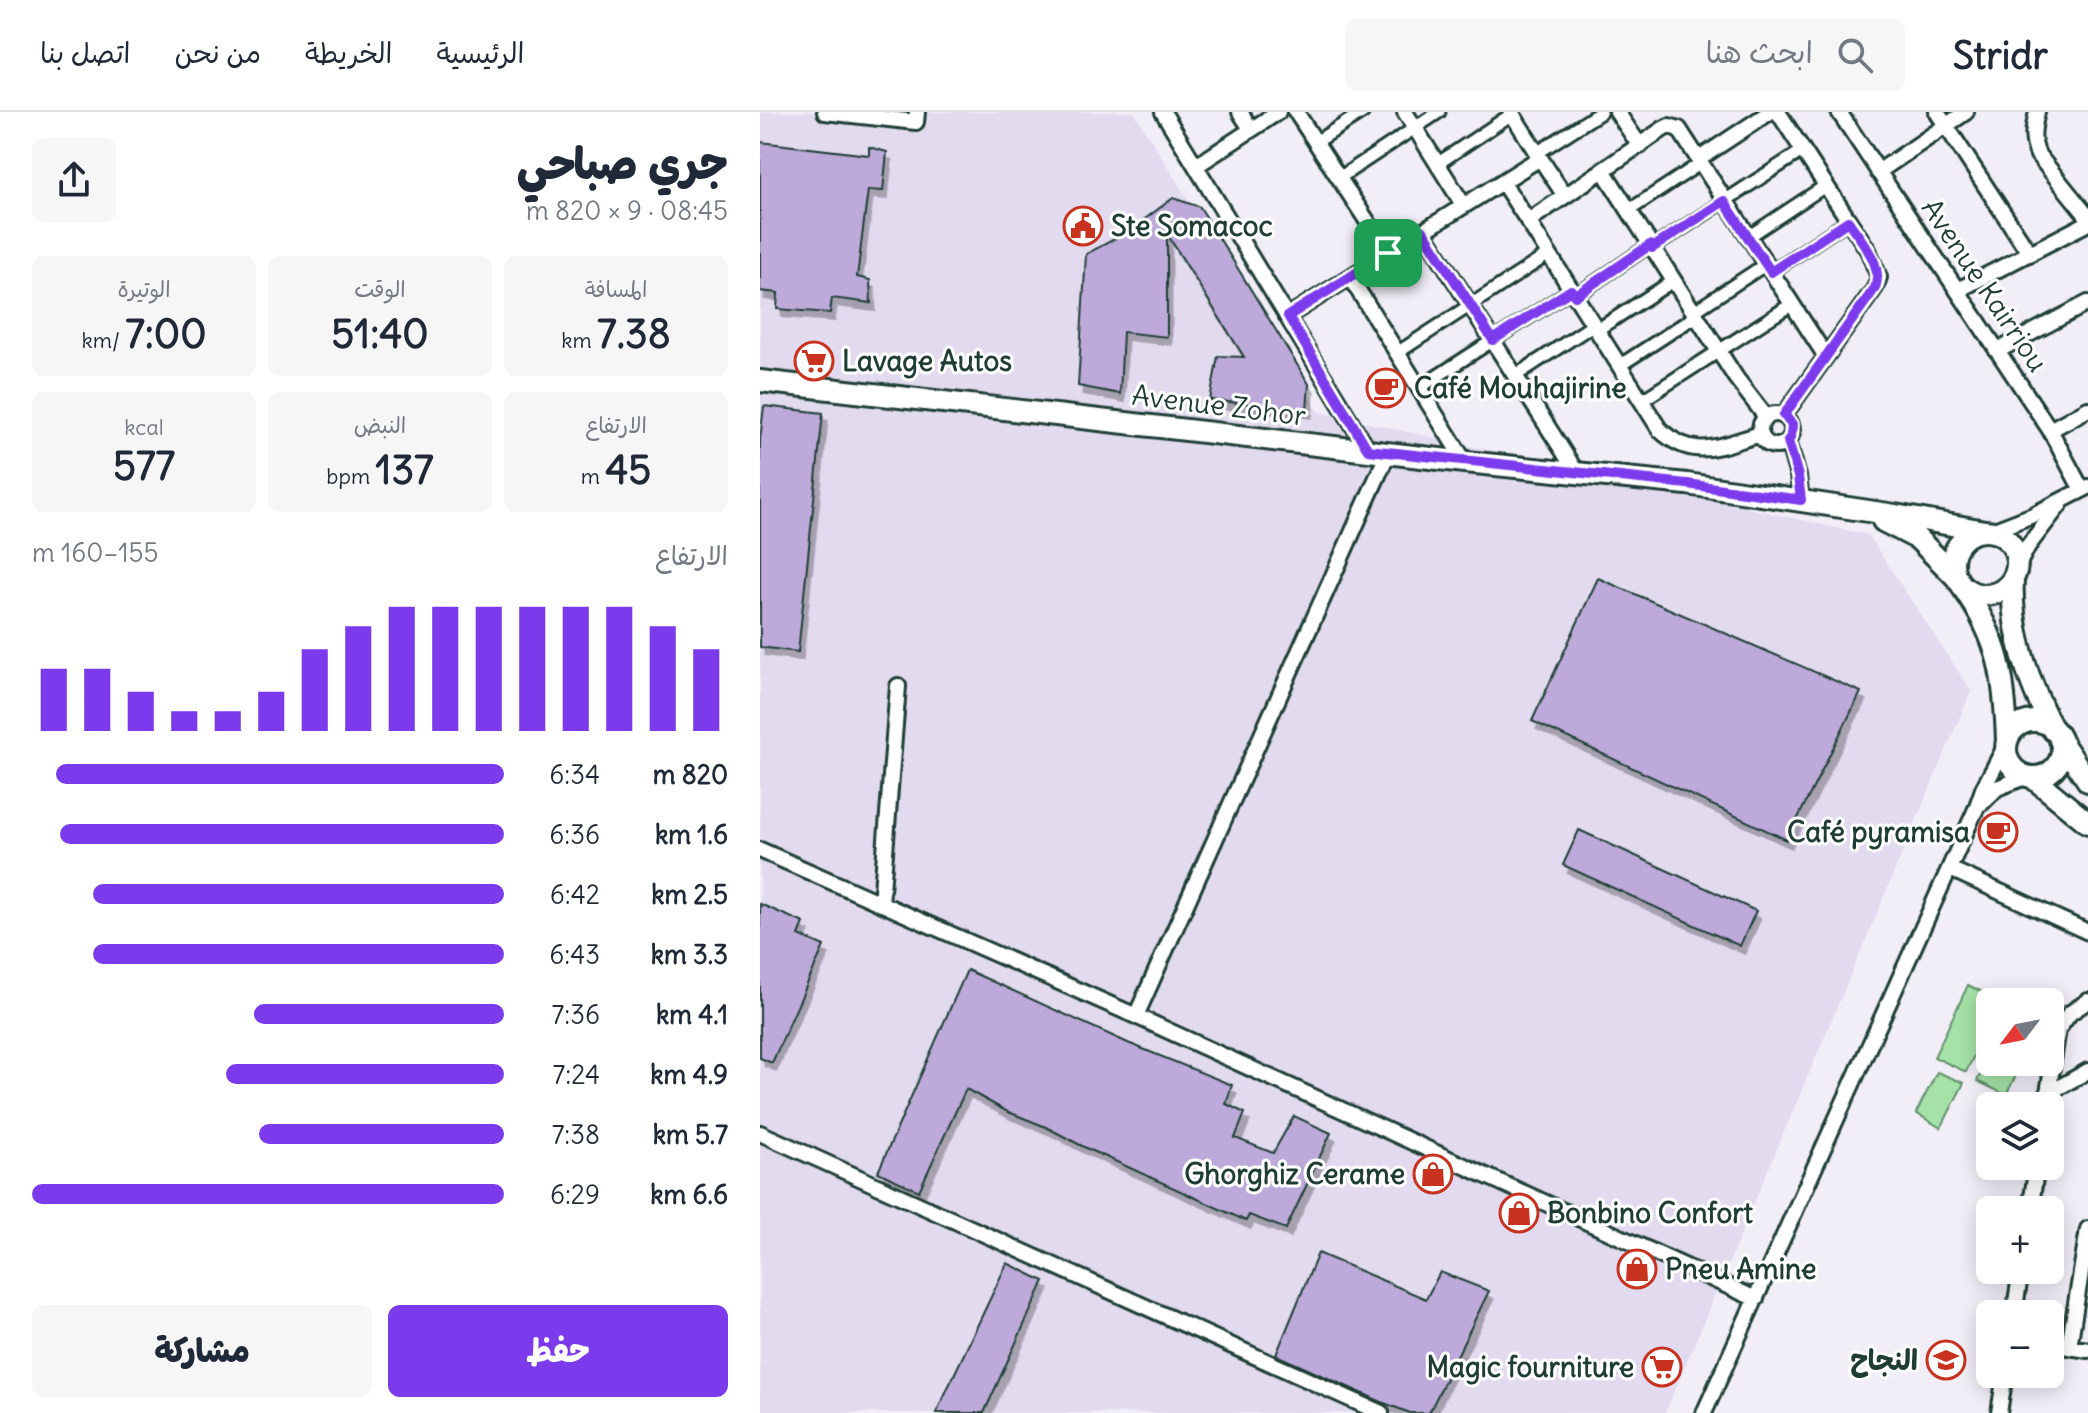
<!DOCTYPE html>
<html lang="ar">
<meta charset="utf-8">
<style>
:root{--surface:#fff;--page:#f6f6f7;--text:#1f2937;--muted:#747a83;--line:#e0e1e3;--accent:#7c3aed}
body{margin:0;font-family:Delius,"Playpen Sans Arabic",sans-serif;background:var(--page);color:var(--text);direction:rtl;height:100vh;display:flex;flex-direction:column;font-size:30px;white-space:nowrap}
*{box-sizing:border-box;margin:0}
p{font-size:26px;color:var(--muted)}
.icon{flex:none;width:44px;height:44px;fill:none;stroke:currentColor;stroke-width:2;stroke-linecap:round;stroke-linejoin:round}
.map{position:relative;flex:1;overflow:hidden;direction:ltr}
.sheet{display:flex;flex-direction:column;background:var(--surface);width:760px}
.sheet>*{flex:none}
.needle{width:52px;rotate:238deg}
.fabs{position:absolute;left:1216px;top:876px;display:grid;gap:16px}
.fabs a{display:grid;place-items:center;width:88px;height:88px;border-radius:12px;background:var(--surface);box-shadow:0 4px 20px #0003;font-size:40px}
.pin{position:absolute;display:grid;place-items:center;width:68px;height:68px;color:#fff;margin:-34px;border-radius:16px;box-shadow:0 4px 12px #0006}
.round{display:grid;place-items:center;flex:none;width:84px;height:84px;border-radius:12px;background:var(--page)}
.summary{display:flex;align-items:center;justify-content:space-between;height:136px;padding:0 32px}
h1{font-size:44px;font-weight:800;line-height:60px}
.metrics{display:grid;grid-template-columns:repeat(3,1fr);gap:12px;height:136px;padding:8px 32px}
.metrics div{display:grid;align-content:center;border-radius:12px;background:var(--page);text-align:center}
.metrics b{font-size:40px;font-weight:800}
.metrics small{font-size:22px;font-weight:400}
.metrics p{font-size:22px}
.chart{height:224px;padding:16px 32px}
.chart p{display:flex;justify-content:space-between}
.chart svg{width:100%;height:144px;margin-top:8px;stroke:var(--accent);stroke-width:6}
.button{display:flex;gap:16px;margin-top:auto;padding:16px 32px}
.button a{flex:1;height:92px;border-radius:12px;background:var(--accent);color:#fff;font-size:32px;font-weight:800;line-height:92px;text-align:center}
.button a+a{background:var(--page);color:var(--text)}
ul{padding:0 32px;list-style:none;font-size:26px}
li{display:grid;grid-template-columns:128px 96px 1fr;align-items:center;height:60px}
li i{height:20px;border-radius:10px;background:var(--accent)}
header{display:flex;align-items:center;gap:48px;box-sizing:border-box;height:112px;padding:0 40px;background:var(--surface);border-bottom:2px solid var(--line)}
header strong{font-size:38px}
nav{display:flex;gap:44px;margin-inline-start:auto;font-size:28px}
.search{width:560px;height:72px;background:var(--page);display:flex;align-items:center;gap:20px;box-sizing:border-box;padding:0 28px;border-radius:12px;color:var(--muted);font-size:30px}
main{display:flex;flex:1;min-height:0}
.map>svg:first-child{display:block}
.built{fill:#e2daef}
.green{fill:#a6e2a8;stroke:#62906e;stroke-width:2}
.building{fill:#beaada;stroke:#1f3d34;stroke-width:2;filter:url(#shadow)}
.lines{fill:none;stroke-linecap:round;stroke-linejoin:round}
.pedestrian-casing{stroke:#1f3d34;stroke-width:17}
.minor-casing{stroke:#1f3d34;stroke-width:20}
.secondary-casing{stroke:#1f3d34;stroke-width:26}
.pedestrian{stroke:#fff;stroke-width:11}
.minor{stroke:#fff;stroke-width:14}
.secondary{stroke:#fff;stroke-width:20}
.route-casing{stroke:#fff;stroke-width:16}
.route{stroke:#7c3aed;stroke-width:10}
.labels{text-anchor:middle;dominant-baseline:central;stroke-width:6;stroke-linejoin:round;paint-order:stroke}
.poi-label{font-size:28px;font-weight:bold;fill:#1f3d34;stroke:#fff;text-anchor:start}
.street-label{font-size:28px;fill:#1f3d34;stroke:#fff}
</style>
<header>
<strong>Stridr</strong>
<div class="search"><svg class="icon" aria-label="search" viewBox="0 0 24 24"><circle cx="10" cy="10" r="6"/><path d="M15 15l6 6"/></svg>ابحث هنا</div>
<nav><a>الرئيسية</a><a>الخريطة</a><a>من نحن</a><a>اتصل بنا</a></nav>
</header>
<main>
<div class="map">
<svg width="1328" height="1301" viewBox="0 0 1328 1301">
<defs>
<filter id="shadow"><feDropShadow dx="4.5" dy="8" stdDeviation="0" flood-color="#0004"/></filter>
</defs>
<rect width="100%" height="100%" fill="#f2eef8"/>
<filter id="ink" filterUnits="userSpaceOnUse"><feTurbulence type="fractalNoise" baseFrequency=".0125" numOctaves="2"/><feDisplacementMap in="SourceGraphic" scale="16" xChannelSelector="R" yChannelSelector="G"/><feConvolveMatrix kernelMatrix="1 2 1 2 8 2 1 2 1" color-interpolation-filters="sRGB"/></filter>
<g filter="url(#ink)">
<path class="built" d="M 0,0 L 374,0 L 559,300 L 1108,423 L 1211,579 L 905,1301 L 0,1301 Z"/>
<path class="green" d="M 1208,873 L 1241,889 L 1230,890 L 1230,911 L 1206,960 L 1174,945 Z
M 1230,943 L 1230,950 L 1263,950 L 1246,983 L 1217,969 Z
M 1177,960 L 1204,971 L 1181,1016 L 1156,1001 Z"/>
<path class="building" d="M 0,30 L 109,43 L 109,35 L 127,40 L 123,79 L 108,78 L 97,165 L 110,168 L 111,191 L 72,186 L 70,201 L 17,197 L 18,181 L 0,179 Z
M 413,86 L 440,95 L 549,272 L 547,298 L 450,288 L 458,244 L 484,245 L 407,122 L 407,225 L 363,220 L 360,282 L 318,274 L 326,142 L 366,121 Z
M 4,294 L 63,301 L 38,540 L 0,535 L 0,328 Z
M 838,466 L 1101,580 L 1027,728 L 772,609 Z
M 819,718 L 996,799 L 980,834 L 803,753 Z
M 0,792 L 44,811 L 39,823 L 64,834 L 12,951 L 0,946 Z
M 207,858 L 368,931 L 472,973 L 466,992 L 485,1001 L 475,1026 L 513,1041 L 534,1004 L 571,1021 L 526,1117 L 489,1103 L 486,1109 L 324,1035 L 286,1015 L 246,999 L 206,977 L 159,1079 L 118,1060 Z
M 558,1141 L 666,1187 L 680,1160 L 729,1179 L 669,1301 L 650,1301 L 624,1291 L 516,1243 Z
M 247,1151 L 284,1169 L 224,1301 L 176,1301 Z"/>
<g class="lines">
<defs>
<path id="pedestrian" d="M 556,30 L 603,0
M 777,41 L 841,0
M 677,52 L 752,2
M 579,66 L 679,0
M 868,99 L 941,51
M 988,125 L 1065,74
M 892,136 L 1042,39
M 1011,160 L 1088,109
M 815,184 L 890,133
M 933,200 L 1006,152
M 837,218 L 913,169
M 637,241 L 789,142
M 859,254 L 936,204
M 755,264 L 833,213
M 659,276 L 811,178
M 881,289 L 1032,192"/>
<path id="minor" d="M 65,0 L 156,10 L 157,0
M 403,0 L 608,338
M 480,0 L 491,17
M 536,0 L 628,141
M 645,0 L 704,94
M 751,0 L 780,46
M 857,0 L 880,34
M 1018,0 L 1108,138 L 1119,165 L 1115,176 L 1024,303
M 1079,0 L 1290,318 L 1322,378
M 1177,0 L 1270,142
M 1277,0 C 1273,17 1271,27 1278,43 L 1328,105
M 939,47 L 1010,0
M 436,54 L 518,0
M 843,58 L 976,266 L 1006,305
M 1118,60 L 1206,0
M 805,84 L 903,17 L 909,14 L 919,17 L 1065,243
M 768,109 L 900,318 C 935,350 960,333 1001,322
M 663,119 L 817,361
M 590,165 L 705,350
M 1198,178 L 1328,111
M 528,204 L 780,46 L 805,84 L 768,109 L 743,71
M 1237,239 L 1328,191
M1000 318a16 16 0 1 1 32 0a16 16 0 1 1-32 0Z
M 1290,318 L 1328,297
M 1028,329 L 1038,364 L 1041,388
M 1229,420 L 1273,403 L 1328,375
M 1256,457 L 1268,434 L 1301,391
M 1222,691 L 1237,676 L 1268,664
M 0,738 L 376,904 L 996,1187
M 1190,757 L 1328,820
M 121,792 L 138,574
M 376,904 L 628,341
M 1287,982 L 1328,959
M 1286,994 L 1298,917 L 1310,901 L 1328,889
M 0,1021 L 621,1301
M 1270,1098 L 1277,1054
M 1254,1202 L 1261,1158
M 1290,1232 L 1328,1238
M 1309,1235 L 1328,1117
M 944,1301 L 1216,697 L 1223,677 L 1247,631
M 1239,1301 L 1245,1262"/>
<path id="secondary" d="M 0,269 L 705,350 L 927,372 L 1135,403 L 1225,419
M 1123,409 L 1158,427 L 1197,466
M1193 451a32 32 0 1 1 64 0a32 32 0 1 1-64 0Z
M 1253,468 C 1250,520 1269,572 1293,618
M 1203,476 C 1240,528 1245,567 1247,629
M1246 637a28 28 0 1 1 56 0a28 28 0 1 1-56 0Z
M 1300,628 L 1328,669
M 1272,665 L 1328,711"/>
</defs>
<use href="#pedestrian" class="pedestrian-casing"/>
<use href="#minor" class="minor-casing"/>
<use href="#secondary" class="secondary-casing"/>
<use href="#pedestrian" class="pedestrian"/>
<use href="#minor" class="minor"/>
<use href="#secondary" class="secondary"/>
</g>
</g>
<g class="lines" filter="url(#ink)">
<defs>
<path id="route" d="M 964,89 L 1011,160 L 1088,109 C 1101,129 1124,152 1115,176 L 1024,303 L 1032,312 L 1031,324 L 1028,329 L 1038,364 L 1041,388 L 927,372 L 608,338 L 528,204 L 663,119 L 733,228 L 811,178 L 815,184 L 890,133 L 892,136 Z"/>
</defs>
<use href="#route" class="route-casing"/>
<use href="#route" class="route"/>
</g>
<defs>
<symbol id="civic-ring" viewBox="-11 -11 22 22"><circle r="9.5" fill="#fff" stroke="#c8321e" stroke-width="1.5"/><path d="M-.6-6.5H3V-4.5H.6V-3L4-1V1h2V6H-6V1h2V-1L-.6-3ZM-1.2 2.5V6h2.4V2.5Z" fill="#c8321e"/></symbol>
<symbol id="supermarket-ring" viewBox="-11 -11 22 22"><circle r="9.5" fill="#fff" stroke="#c8321e" stroke-width="1.5"/><path d="M-6-5.5h2.5l.6 2H6L4.5 2H-2.5L-4.4-4H-6ZM-1.5 3.2a1.3 1.3 0 1 0 .1 0ZM3 3.2a1.3 1.3 0 1 0 .1 0Z" fill="#c8321e"/></symbol>
<symbol id="cafe-ring" viewBox="-11 -11 22 22"><circle r="9.5" fill="#fff" stroke="#c8321e" stroke-width="1.5"/><path d="M-5.5-4.5H6V0H3Q3 3.5 0 3.5H-2.5Q-5.5 3.5-5.5 0ZM3-3.2v2h1.7v-2ZM-6 4.5H4V6H-6Z" fill="#c8321e"/></symbol>
<symbol id="shop-ring" viewBox="-11 -11 22 22"><circle r="9.5" fill="#fff" stroke="#c8321e" stroke-width="1.5"/><path d="M-5-2.5h2.3a2.7 3.5 0 0 1 5.4 0H5L5.5 6h-11ZM-1.5-2.5h3a1.5 2.3 0 0 0-3 0Z" fill="#c8321e"/></symbol>
<symbol id="school-ring" viewBox="-11 -11 22 22"><circle r="9.5" fill="#fff" stroke="#c8321e" stroke-width="1.5"/><path d="M0-5L7-2L0 1L-7-2ZM-4 1L0 2.5L4 1V4Q0 6-4 4Z" fill="#c8321e"/></symbol>
</defs>
<g fill-rule="evenodd">
<use href="#civic-ring" x="301" y="92" width="44" height="44"/>
<use href="#supermarket-ring" x="32" y="227" width="44" height="44"/>
<use href="#cafe-ring" x="604" y="254" width="44" height="44"/>
<use href="#cafe-ring" x="1216" y="698" width="44" height="44"/>
<use href="#shop-ring" x="651" y="1040" width="44" height="44"/>
<use href="#shop-ring" x="737" y="1079" width="44" height="44"/>
<use href="#shop-ring" x="855" y="1135" width="44" height="44"/>
<use href="#school-ring" x="1164" y="1226" width="44" height="44"/>
<use href="#supermarket-ring" x="880" y="1233" width="44" height="44"/>
</g>
<g class="labels">
<g class="poi-label">
<text x="351" y="114">Ste Somacoc</text>
<text x="82" y="249">Lavage Autos</text>
<text x="654" y="276">Café Mouhajirine</text>
<text x="1210" y="720" text-anchor="end">Café pyramisa</text>
<text x="645" y="1062" text-anchor="end">Ghorghiz Cerame</text>
<text x="787" y="1101">Bonbino Confort</text>
<text x="905" y="1157">Pneu Amine</text>
<text x="1158" y="1248" text-anchor="end">النجاح</text>
<text x="874" y="1255" text-anchor="end">Magic fourniture</text>
</g>
<g class="street-label">
<text transform="translate(1225 173) rotate(56)">Avenue Kairriou</text>
<text transform="translate(459 293) rotate(7)">Avenue Zohor</text>
</g>
</g>
</svg>
<div class="fabs">
<a><svg class="needle" viewBox="-14 -14 28 28"><path d="M0-13l5 13h-10z" fill="#e53935"/><path d="M0 13l5-13h-10z" fill="#747a83"/></svg></a>
<a><svg class="icon" aria-label="layers" viewBox="0 0 24 24"><path d="M12 4l9 5-9 5-9-5zM3 14l9 5 9-5"/></svg></a>
<a>+</a>
<a>−</a>
</div>
<div class="pin" style="left:628px;top:141px;background:#1e9e55"><svg class="icon" aria-label="arrive" viewBox="0 0 24 24"><path d="M6 21V4h12l-3 4 3 4H6"/></svg></div>
</div>
<section class="sheet">
<div class="summary"><div><h1>جري صباحي</h1><p>08:45 · 9 × 820 m</p></div><a class="round"><svg class="icon" aria-label="share" viewBox="0 0 24 24"><path d="M12 15V3M7 8l5-5 5 5M5 13v7h14v-7"/></svg></a></div>
<div class="metrics">
<div><p>المسافة</p><b>7.38<small> km</small></b></div>
<div><p>الوقت</p><b>51:40</b></div>
<div><p>الوتيرة</p><b>7:00<small> /km</small></b></div>
</div>
<div class="metrics">
<div><p>الارتفاع</p><b>45<small> m</small></b></div>
<div><p>النبض</p><b>137<small> bpm</small></b></div>
<div><p>kcal</p><b>577</b></div>
</div>
<div class="chart"><p><span>الارتفاع</span>155–160 m</p>
<svg viewBox="0 0 160 44" preserveAspectRatio="none"><path d="M5 44V25M15 44V25M25 44V32M35 44V38M45 44V38M55 44V32M65 44V19M75 44V12M85 44V6M95 44V6M105 44V6M115 44V6M125 44V6M135 44V6M145 44V12M155 44V19"/></svg>
</div>
<ul>
<li><b>820 m</b>6:34<i style="width:95%"></i></li>
<li><b>1.6 km</b>6:36<i style="width:94%"></i></li>
<li><b>2.5 km</b>6:42<i style="width:87%"></i></li>
<li><b>3.3 km</b>6:43<i style="width:87%"></i></li>
<li><b>4.1 km</b>7:36<i style="width:53%"></i></li>
<li><b>4.9 km</b>7:24<i style="width:59%"></i></li>
<li><b>5.7 km</b>7:38<i style="width:52%"></i></li>
<li><b>6.6 km</b>6:29<i style="width:100%"></i></li>
</ul>
<div class="button"><a>حفظ</a><a>مشاركة</a></div>
</section>
</main>
